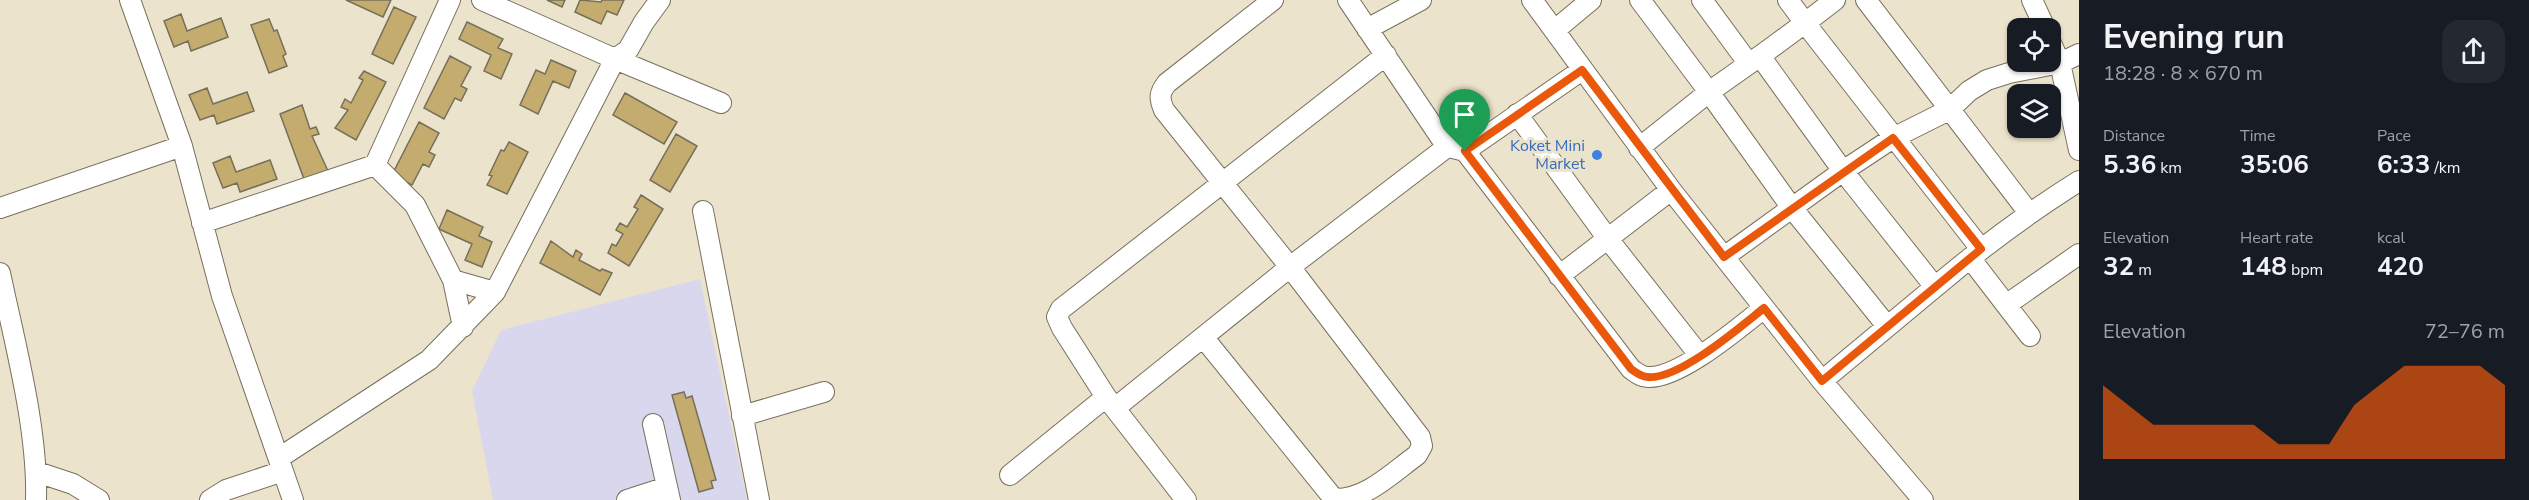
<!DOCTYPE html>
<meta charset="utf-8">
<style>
:root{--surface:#171b24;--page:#242831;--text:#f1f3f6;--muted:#9ea1a6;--accent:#ea580c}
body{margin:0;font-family:"Nunito Sans",sans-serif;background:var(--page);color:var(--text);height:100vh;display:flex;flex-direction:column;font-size:22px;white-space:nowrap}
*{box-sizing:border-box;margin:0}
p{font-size:20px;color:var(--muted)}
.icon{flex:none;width:33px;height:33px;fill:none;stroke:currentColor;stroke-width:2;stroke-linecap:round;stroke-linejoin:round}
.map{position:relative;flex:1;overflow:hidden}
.details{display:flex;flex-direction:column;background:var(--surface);width:450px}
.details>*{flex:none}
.buttons{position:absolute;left:2007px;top:18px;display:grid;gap:12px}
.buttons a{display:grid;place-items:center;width:54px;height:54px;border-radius:12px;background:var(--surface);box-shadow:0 2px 4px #0004;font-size:30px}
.pin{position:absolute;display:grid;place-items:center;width:51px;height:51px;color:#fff;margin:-62px -26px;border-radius:50% 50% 50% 0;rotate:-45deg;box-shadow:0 0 6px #0007}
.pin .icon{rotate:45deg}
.round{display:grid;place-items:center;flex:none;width:63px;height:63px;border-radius:18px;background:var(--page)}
.summary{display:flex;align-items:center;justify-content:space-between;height:102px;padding:0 24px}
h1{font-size:33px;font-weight:700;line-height:45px}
.figures{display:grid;grid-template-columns:repeat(3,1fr);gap:9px;height:102px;padding:6px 24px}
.figures div{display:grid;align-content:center}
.figures b{font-size:26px;font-weight:700}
.figures small{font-size:16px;font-weight:400}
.figures p{font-size:16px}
.chart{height:168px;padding:12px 24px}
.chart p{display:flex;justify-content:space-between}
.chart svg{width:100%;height:108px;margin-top:6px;fill:var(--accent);opacity:.7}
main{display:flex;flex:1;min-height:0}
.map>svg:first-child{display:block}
.education{fill:#d9d7ed}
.building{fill:#c4ac6e;stroke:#766f5a;stroke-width:1.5}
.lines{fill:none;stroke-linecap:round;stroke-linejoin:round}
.minor-casing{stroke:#78705c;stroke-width:22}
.minor{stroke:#fff;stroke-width:20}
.route-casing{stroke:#fff;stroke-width:12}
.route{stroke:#ea580c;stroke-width:8}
.shop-dot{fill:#3f7fe0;stroke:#ece3cc;stroke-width:2}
.labels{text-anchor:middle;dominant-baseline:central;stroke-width:6;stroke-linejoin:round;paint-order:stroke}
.shop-label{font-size:16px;fill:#366cbe;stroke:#ece3cc;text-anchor:end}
</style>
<main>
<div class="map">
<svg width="2079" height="500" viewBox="0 0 2079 500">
<rect width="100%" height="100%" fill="#ece3cc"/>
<path class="education" d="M 700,279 L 747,500 L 493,500 L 472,391 L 501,330 Z"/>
<path class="building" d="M 346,0 L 391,0 L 383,17 Z
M 547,0 L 565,0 L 562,7 Z
M 580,0 L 601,2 L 602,0 L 624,0 L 617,15 L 607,11 L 601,24 L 575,12 Z
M 394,7 L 416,17 L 393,64 L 372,54 Z
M 181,14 L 187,31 L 221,18 L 228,37 L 191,51 L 188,41 L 174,47 L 164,21 Z
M 269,19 L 274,31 L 277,30 L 286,54 L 283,56 L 287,66 L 269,73 L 251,25 Z
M 467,22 L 503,39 L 498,48 L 512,54 L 501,79 L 484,71 L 491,55 L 459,39 Z
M 450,56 L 471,67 L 461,86 L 467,89 L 461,101 L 455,98 L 444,119 L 424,108 Z
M 551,60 L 576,71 L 569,88 L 553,81 L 538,114 L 520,105 L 536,70 L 545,74 Z
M 364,71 L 386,82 L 356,140 L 335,128 L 348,110 L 341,107 L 345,99 L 351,103 L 363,80 L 359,78 Z
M 207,88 L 213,104 L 247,92 L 254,111 L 217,124 L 214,115 L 200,120 L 189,95 Z
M 625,93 L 677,122 L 664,144 L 613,115 Z
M 302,105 L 310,129 L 316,127 L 319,134 L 312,136 L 328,171 L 304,179 L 280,114 Z
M 419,122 L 439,133 L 429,152 L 435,155 L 429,167 L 423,164 L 412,185 L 392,175 Z
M 676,134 L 697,146 L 670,192 L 650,180 Z
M 509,142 L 528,152 L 507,194 L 487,185 L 492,176 L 489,175 L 501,150 L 504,151 Z
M 230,156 L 236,172 L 270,160 L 277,179 L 240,192 L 237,183 L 223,188 L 213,163 Z
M 641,195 L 663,209 L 629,266 L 608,253 L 612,244 L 616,246 L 623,234 L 616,230 L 620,223 L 627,227 L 638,209 L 634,207 Z
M 447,210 L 483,227 L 479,236 L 492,242 L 482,267 L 465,260 L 472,244 L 439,229 Z
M 551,241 L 573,257 L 576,250 L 582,254 L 579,260 L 600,271 L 602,269 L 612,273 L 600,295 L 540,263 Z
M 684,392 L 686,398 L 692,396 L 716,480 L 711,481 L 713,488 L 699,492 L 672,395 Z"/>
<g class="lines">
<defs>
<path id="minor" d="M 130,0 L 182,146 L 222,296 L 293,500
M 1532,0 L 1671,190 L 1822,381 L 1923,500
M 1640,0 L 1709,92 L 1792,208 L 1887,326
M 1702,0 L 1749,64
M 1835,0 L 1805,23 L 1981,249
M 1866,0 L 2029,213
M 2032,0 L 2045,28
M 1367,29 L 1421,0
M 1555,30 L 1591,0
M 2050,41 L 2060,63 L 2079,150
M 1760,56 L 1805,23 L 1788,0
M 615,59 L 721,103
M 615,59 L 628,50 L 644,22 L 660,0
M 1517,114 L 1608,239 L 1700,356
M 1453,148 L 1465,151 L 1582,70
M 1639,148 L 1709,92 L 1760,56 L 1843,171 L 1893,138 L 1949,110 L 1969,91 L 1987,80 L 2009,73 L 2060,63 L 2079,54
M 1465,151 L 1631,369 C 1637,373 1641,377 1648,377 C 1679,379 1740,327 1764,308
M 375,165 L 415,205 L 453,280 L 463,327
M 0,208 L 182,146
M 703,211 L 759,500
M 202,223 L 375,165 L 450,0
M 1724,257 L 1843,171 L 1935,287 L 1822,381
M 1970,258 L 2030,336
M 0,273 C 15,344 38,429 36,500
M 1559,276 L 1671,190
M 453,280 L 495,292
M 1935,287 C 1981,248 2028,213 2079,181
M 2006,305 L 2079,254
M 1203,337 L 1334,499 C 1366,500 1392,473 1417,455 L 1422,446 L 1420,437 L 1290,267 L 1164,110 C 1159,98 1159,93 1167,83 L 1273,0
M 1115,408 L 1290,267 L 1447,147 L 1348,0
M 742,416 L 824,392
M 653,424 L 670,500
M 279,458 L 429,360 L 495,292 L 615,59 L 482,0
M 37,472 L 73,484 L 99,500
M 1010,475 L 1106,397
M 210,500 L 226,490 L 283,471
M 627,500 L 667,487
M 1186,500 L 1106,397 L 1062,328 L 1057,317 L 1061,309 L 1386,55"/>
</defs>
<use href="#minor" class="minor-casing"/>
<use href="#minor" class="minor"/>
</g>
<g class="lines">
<defs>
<path id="route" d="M 1582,70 L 1724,257 L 1893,138 L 1981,249 L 1822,381 L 1764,308 C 1740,327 1679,380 1648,377 C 1641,377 1637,373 1631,369 L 1465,151 Z"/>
</defs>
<use href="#route" class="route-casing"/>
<use href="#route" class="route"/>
</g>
<circle class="shop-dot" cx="1597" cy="155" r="6"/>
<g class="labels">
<g class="shop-label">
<text x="1585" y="146">Koket Mini<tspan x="1585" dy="18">Market</tspan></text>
</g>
</g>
</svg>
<div class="buttons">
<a><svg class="icon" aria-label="locate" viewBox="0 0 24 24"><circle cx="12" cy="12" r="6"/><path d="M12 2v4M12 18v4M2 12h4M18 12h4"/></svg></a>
<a><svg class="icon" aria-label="layers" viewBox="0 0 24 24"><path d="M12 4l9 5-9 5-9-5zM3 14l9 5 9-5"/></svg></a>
</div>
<div class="pin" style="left:1465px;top:151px;background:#1e9e55"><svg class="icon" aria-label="arrive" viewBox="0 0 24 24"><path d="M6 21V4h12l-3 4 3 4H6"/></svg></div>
</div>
<section class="details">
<div class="summary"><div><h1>Evening run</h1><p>18:28 · 8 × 670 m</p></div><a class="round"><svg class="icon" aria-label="share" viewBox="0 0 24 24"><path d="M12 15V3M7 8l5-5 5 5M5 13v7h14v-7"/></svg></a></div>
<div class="figures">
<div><p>Distance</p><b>5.36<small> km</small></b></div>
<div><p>Time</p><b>35:06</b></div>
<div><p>Pace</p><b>6:33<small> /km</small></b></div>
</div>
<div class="figures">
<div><p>Elevation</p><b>32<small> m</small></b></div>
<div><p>Heart rate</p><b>148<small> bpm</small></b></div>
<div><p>kcal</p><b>420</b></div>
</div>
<div class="chart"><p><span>Elevation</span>72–76 m</p>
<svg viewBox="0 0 160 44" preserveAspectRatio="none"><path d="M0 44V14L10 22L20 30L30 30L40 30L50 30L60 30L70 38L80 38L90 38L100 22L110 14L120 6L130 6L140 6L150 6L160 14V44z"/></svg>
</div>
</section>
</main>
